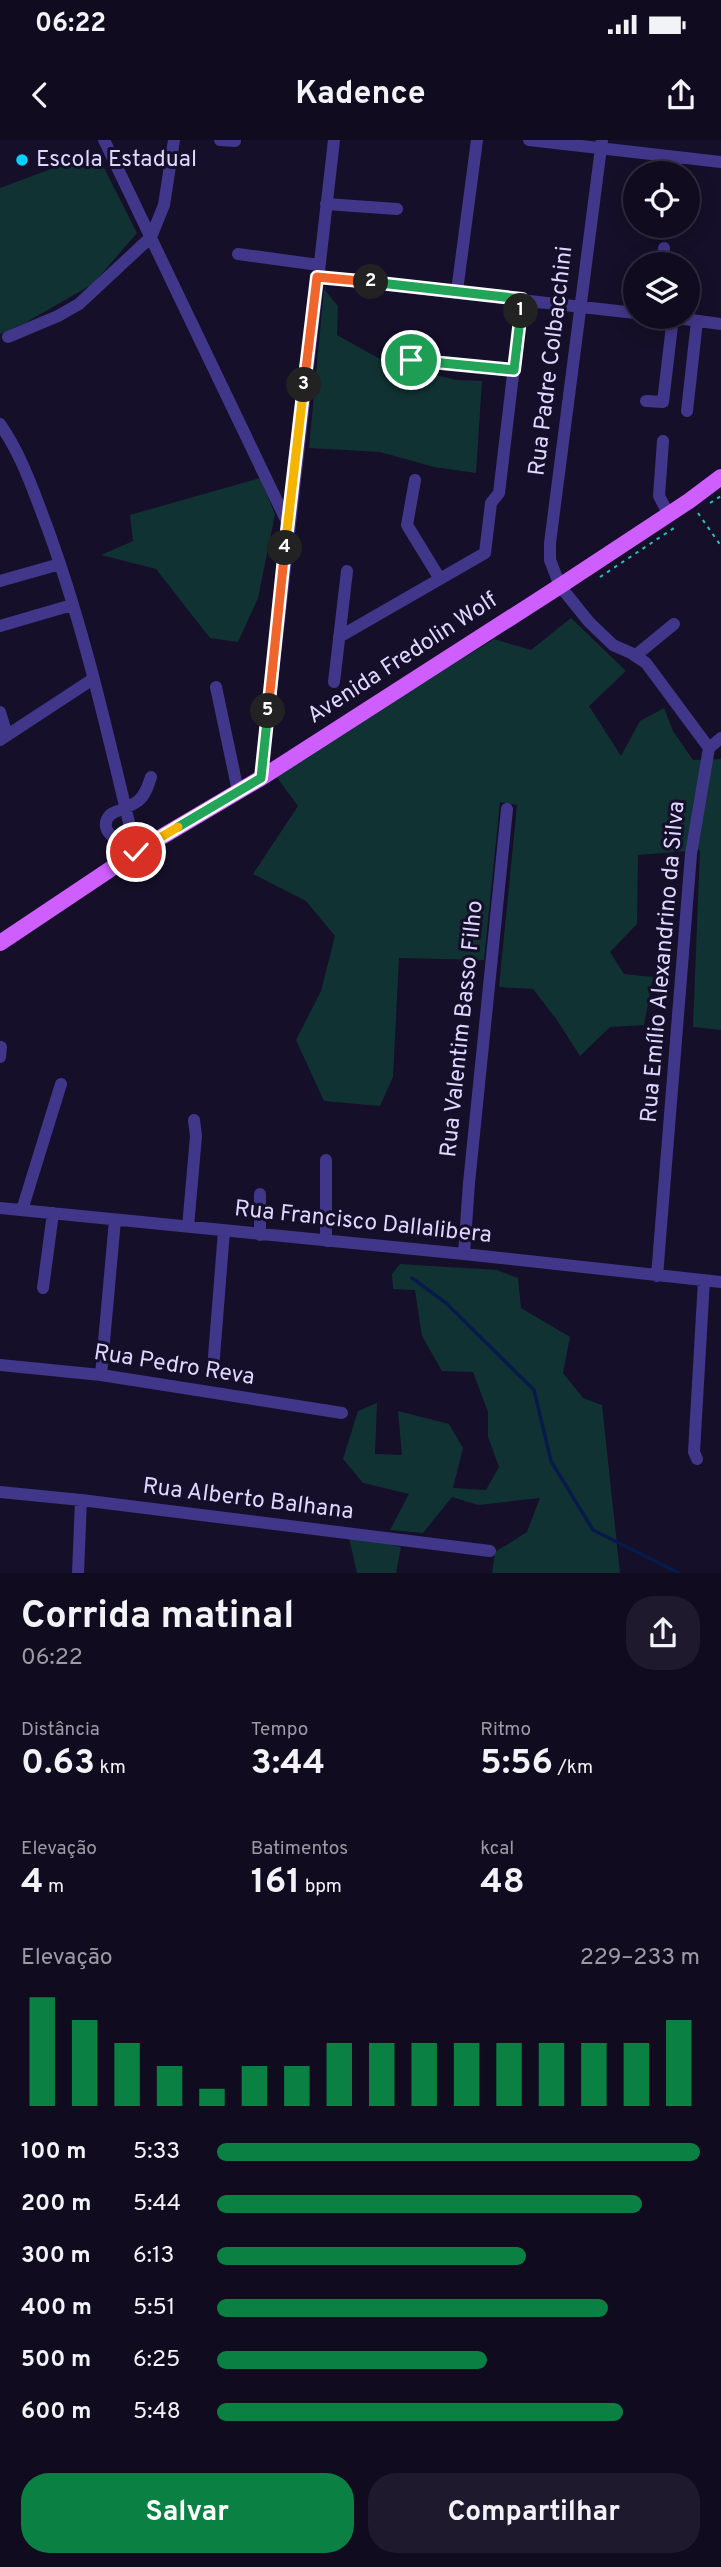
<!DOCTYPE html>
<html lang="pt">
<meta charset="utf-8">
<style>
:root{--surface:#100b1f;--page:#1e192c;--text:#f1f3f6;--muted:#9c9ba4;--line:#302b3d;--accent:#0b8043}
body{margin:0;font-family:Overpass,sans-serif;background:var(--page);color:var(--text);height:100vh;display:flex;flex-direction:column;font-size:26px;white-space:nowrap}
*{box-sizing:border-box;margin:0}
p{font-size:23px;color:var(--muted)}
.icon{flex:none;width:38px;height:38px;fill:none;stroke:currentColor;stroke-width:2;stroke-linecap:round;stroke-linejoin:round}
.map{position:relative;height:1433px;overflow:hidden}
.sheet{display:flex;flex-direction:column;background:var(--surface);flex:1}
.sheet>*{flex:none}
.controls{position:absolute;left:623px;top:21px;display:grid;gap:14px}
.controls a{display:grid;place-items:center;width:77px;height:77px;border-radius:50%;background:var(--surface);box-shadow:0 4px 18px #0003,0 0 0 2px var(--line);font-size:35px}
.pin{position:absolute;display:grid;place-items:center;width:60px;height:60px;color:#fff;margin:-30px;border:4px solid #fff;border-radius:50%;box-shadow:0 2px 7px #0007}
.km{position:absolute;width:35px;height:35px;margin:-18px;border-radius:50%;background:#222;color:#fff;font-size:19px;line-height:35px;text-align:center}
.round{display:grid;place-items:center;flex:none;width:74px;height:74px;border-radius:28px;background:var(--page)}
.overview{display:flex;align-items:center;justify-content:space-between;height:119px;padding:0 21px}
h1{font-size:38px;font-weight:700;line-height:52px}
.metrics{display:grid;grid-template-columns:repeat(3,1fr);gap:10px;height:119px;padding:7px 21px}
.metrics div{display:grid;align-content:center}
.metrics b{font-size:35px;font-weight:700}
.metrics small{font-size:19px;font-weight:400}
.metrics p{font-size:19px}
.chart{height:196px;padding:14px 21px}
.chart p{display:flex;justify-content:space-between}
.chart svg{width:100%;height:126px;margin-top:7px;stroke:var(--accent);stroke-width:6}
.action{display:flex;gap:14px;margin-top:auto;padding:14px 21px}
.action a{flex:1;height:80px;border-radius:28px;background:var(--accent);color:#fff;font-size:28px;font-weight:700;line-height:80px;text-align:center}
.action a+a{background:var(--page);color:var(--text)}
ul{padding:0 21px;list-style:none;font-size:23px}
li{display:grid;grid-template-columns:112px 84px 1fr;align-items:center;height:52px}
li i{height:18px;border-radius:9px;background:var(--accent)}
.status{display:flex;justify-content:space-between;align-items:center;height:49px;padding:0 35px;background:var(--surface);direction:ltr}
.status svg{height:19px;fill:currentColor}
header{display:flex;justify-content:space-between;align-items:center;height:91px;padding:0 21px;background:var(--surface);font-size:32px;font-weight:700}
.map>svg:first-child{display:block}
.green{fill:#113233}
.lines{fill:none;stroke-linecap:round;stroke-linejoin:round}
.stream{stroke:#081a49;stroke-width:3.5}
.path{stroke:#29bec0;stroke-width:2;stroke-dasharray:3.5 5;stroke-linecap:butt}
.minor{stroke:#41378a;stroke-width:12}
.major{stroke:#cf5eff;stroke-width:16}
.split-1-casing{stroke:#fff;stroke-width:14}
.split-2-casing{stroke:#fff;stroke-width:14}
.split-3-casing{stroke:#fff;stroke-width:14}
.split-4-casing{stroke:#fff;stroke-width:14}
.split-5-casing{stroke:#fff;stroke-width:14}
.split-6-casing{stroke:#fff;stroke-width:14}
.split-7-casing{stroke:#fff;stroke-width:14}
.split-1{stroke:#22a559;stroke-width:9}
.split-2{stroke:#22a559;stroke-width:9}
.split-3{stroke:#f0652b;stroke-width:9}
.split-4{stroke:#f5b400;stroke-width:9}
.split-5{stroke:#f0652b;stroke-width:9}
.split-6{stroke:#22a559;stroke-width:9}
.split-7{stroke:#f5b400;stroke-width:9}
.poi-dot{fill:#03d2ff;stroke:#150f29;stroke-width:2.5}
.labels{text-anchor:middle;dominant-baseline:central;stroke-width:6;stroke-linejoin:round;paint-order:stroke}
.poi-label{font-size:23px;fill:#ded7ff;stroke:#150f29;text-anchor:start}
.street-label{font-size:23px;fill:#ded7ff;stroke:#150f29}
</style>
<div class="status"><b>06:22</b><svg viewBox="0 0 49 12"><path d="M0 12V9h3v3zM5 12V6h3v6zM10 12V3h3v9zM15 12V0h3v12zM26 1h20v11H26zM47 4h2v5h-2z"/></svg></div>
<header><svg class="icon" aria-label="back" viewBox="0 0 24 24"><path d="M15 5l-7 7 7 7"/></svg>Kadence<svg class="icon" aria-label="share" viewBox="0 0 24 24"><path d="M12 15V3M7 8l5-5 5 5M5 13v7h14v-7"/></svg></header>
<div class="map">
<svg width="721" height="1433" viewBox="0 0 721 1433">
<rect width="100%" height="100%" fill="#150f29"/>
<path class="green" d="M 96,12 L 137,93 L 93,144 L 25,183 L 0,194 L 0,48 Z
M 324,149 L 338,166 L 337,195 L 391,225 L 457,240 L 482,241 L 476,333 L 434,327 L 380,312 L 309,308 Z
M 260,338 L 275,374 L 258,458 L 238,502 L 210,498 L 156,429 L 101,415 L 133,401 L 130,375 Z
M 571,478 L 626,531 L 589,566 L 621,616 L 640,581 L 664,568 L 673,591 L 693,620 L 721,619 L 721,890 L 693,887 L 700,710 L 638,715 L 637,784 L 610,812 L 624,834 L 653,837 L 644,885 L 610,887 L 580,916 L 557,880 L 533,849 L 499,847 L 517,665 L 500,662 L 484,820 L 399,818 L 393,937 L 380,966 L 324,961 L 296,900 L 321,851 L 335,796 L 306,761 L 253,734 L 298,666 L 275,635 L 494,499 L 531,510 Z
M 400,1124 L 497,1130 L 518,1138 L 521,1168 L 570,1197 L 563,1233 L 583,1258 L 602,1265 L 620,1433 L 492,1433 L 495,1412 L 527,1392 L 540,1358 L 478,1365 L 452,1357 L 423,1393 L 390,1390 L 409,1354 L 363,1343 L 343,1319 L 358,1271 L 377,1263 L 375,1314 L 402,1315 L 398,1271 L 449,1284 L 463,1308 L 453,1348 L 486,1350 L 499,1327 L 488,1297 L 488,1272 L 473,1232 L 442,1231 L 422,1196 L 415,1150 L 393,1149 L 392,1134 Z
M 348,1394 L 401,1407 L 396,1433 L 357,1433 Z"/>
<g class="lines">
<path class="stream" d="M 412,1138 L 446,1163 L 534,1250 L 551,1321 L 593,1390 L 679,1433"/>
<path class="path" d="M 710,363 L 721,356
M 698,373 L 721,406
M 600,437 L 677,386"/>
<path class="minor" d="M 104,0 L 288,384
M 220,0 L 235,1
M 529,0 L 721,22
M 602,0 L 550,403 L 550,420 L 560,446 L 589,482 L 613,505 L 631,513 L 646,523 L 709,608 L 691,714 L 657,1136
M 673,33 L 676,17
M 326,64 L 397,69
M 665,91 L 666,86
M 238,114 L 319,125
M 663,124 L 664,108
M 317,137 L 635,173
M 457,151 L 477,0
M 670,177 L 721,184
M 8,197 L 58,176 L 79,164 L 151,97 L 164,65 L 174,0
M 411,220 L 515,230
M 646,261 L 663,262 L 673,177
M 687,271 L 697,181
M 0,284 C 20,313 31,344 43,376 C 84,484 109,600 136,712
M 663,301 L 659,356 L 669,375
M 415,340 L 407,385 L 440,439
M 0,441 L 60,424
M 0,486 L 72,465
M 339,497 L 485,413 L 491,363 L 499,353 L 522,159
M 635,516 L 674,484
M 334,542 L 347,431
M 216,547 L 238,651
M 0,572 L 7,595
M 0,600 L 93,539
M 709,608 L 721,598
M 261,638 L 334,0
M 134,700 C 128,699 122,700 117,698 C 105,695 101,680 113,673 C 121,669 130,667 138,661 C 145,656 148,646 151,637
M 0,917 L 1,907
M 326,1020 L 326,1101
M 0,1068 L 464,1114 L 721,1142
M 22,1070 L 61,944
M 188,1087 L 196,996 L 194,980
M 260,1095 L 260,1054
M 464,1114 L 469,1043 L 507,669
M 43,1148 L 53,1073
M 0,1225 L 101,1235 L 342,1273
M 213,1229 L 224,1091
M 101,1235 L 115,1080
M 697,1319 L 694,1312 L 704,1140
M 0,1352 L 81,1360 L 490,1411
M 78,1433 L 81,1360"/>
<path class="major" d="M 0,803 L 136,712 L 261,638 L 560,446 L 689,361 L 721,337"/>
</g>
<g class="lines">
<defs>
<path id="split-1" d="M 411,220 L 514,230 L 521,171"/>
<path id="split-2" d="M 371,142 L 522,159 L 521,171"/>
<path id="split-3" d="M 304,245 L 317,137 L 371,142"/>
<path id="split-4" d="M 285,408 L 304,245"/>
<path id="split-5" d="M 268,571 L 285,408"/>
<path id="split-6" d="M 178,687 L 261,638 L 268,571"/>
<path id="split-7" d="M 136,712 L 178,687"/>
</defs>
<use href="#split-1" class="split-1-casing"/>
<use href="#split-2" class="split-2-casing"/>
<use href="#split-3" class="split-3-casing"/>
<use href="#split-4" class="split-4-casing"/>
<use href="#split-5" class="split-5-casing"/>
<use href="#split-6" class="split-6-casing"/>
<use href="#split-7" class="split-7-casing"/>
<use href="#split-1" class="split-1"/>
<use href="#split-2" class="split-2"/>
<use href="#split-3" class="split-3"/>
<use href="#split-4" class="split-4"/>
<use href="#split-5" class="split-5"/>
<use href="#split-6" class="split-6"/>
<use href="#split-7" class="split-7"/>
</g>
<circle class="poi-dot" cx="22" cy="20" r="7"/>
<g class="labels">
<g class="poi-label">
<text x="36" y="20">Escola Estadual</text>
</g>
<g class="street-label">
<text transform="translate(552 221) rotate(-83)">Rua Padre Colbacchini</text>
<text transform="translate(403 519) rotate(-33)">Avenida Fredolin Wolf</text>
<text transform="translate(664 822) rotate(-85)">Rua Emílio Alexandrino da Silva</text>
<text transform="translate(463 889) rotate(-84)">Rua Valentim Basso Filho</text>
<text transform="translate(363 1083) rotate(6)">Rua Francisco Dallalibera</text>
<text transform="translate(174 1226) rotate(9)">Rua Pedro Reva</text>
<text transform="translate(248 1360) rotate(7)">Rua Alberto Balhana</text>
</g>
</g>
</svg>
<div class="controls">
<a><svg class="icon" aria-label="locate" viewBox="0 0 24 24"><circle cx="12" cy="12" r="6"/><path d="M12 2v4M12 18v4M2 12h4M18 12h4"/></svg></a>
<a><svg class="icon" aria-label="layers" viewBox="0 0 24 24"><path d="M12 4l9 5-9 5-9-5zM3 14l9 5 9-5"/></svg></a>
</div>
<div class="pin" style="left:411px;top:220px;background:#1e9e55"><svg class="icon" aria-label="arrive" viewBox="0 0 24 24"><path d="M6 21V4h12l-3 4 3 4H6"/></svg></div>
<div class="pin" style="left:136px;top:712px;background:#d93025"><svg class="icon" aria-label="check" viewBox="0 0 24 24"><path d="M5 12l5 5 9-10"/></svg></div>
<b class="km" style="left:521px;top:171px">1</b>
<b class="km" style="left:371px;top:142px">2</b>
<b class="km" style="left:304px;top:245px">3</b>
<b class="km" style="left:285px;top:408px">4</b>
<b class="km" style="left:268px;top:571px">5</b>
</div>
<section class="sheet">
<div class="overview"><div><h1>Corrida matinal</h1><p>06:22</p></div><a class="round"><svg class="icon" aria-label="share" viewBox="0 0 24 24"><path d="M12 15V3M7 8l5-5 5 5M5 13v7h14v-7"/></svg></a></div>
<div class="metrics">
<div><p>Distância</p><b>0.63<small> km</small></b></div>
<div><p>Tempo</p><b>3:44</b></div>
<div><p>Ritmo</p><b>5:56<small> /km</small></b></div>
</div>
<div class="metrics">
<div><p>Elevação</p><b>4<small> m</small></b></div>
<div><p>Batimentos</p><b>161<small> bpm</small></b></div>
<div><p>kcal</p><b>48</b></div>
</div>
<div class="chart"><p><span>Elevação</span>229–233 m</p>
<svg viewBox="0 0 160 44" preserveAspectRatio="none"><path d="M5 44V6M15 44V14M25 44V22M35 44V30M45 44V38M55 44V30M65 44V30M75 44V22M85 44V22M95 44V22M105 44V22M115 44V22M125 44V22M135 44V22M145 44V22M155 44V14"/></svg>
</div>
<ul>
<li><b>100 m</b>5:33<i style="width:100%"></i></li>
<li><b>200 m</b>5:44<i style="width:88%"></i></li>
<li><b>300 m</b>6:13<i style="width:64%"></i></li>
<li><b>400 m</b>5:51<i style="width:81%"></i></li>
<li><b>500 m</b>6:25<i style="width:56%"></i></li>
<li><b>600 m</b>5:48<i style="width:84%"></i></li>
</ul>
<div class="action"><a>Salvar</a><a>Compartilhar</a></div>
</section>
